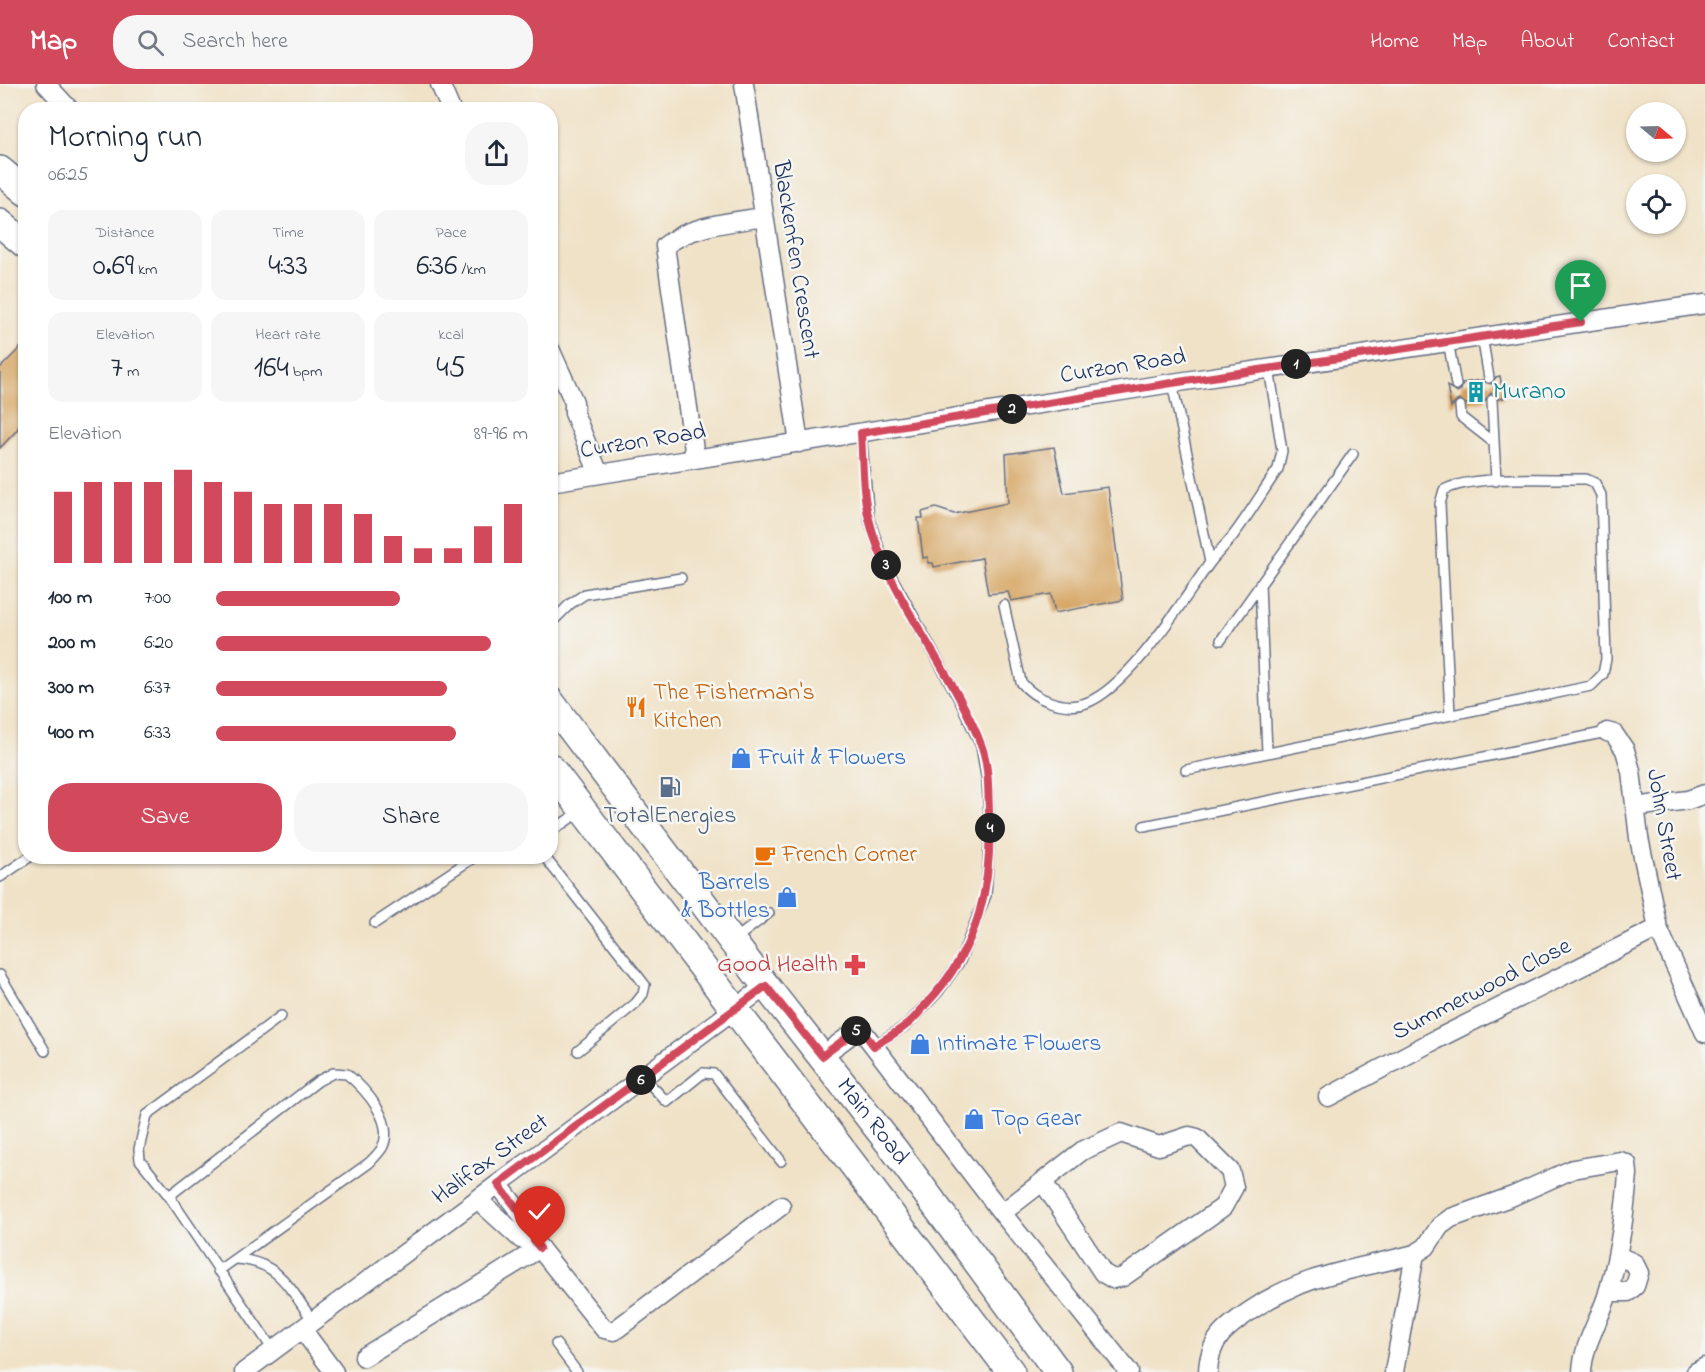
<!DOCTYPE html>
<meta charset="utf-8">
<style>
:root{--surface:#fff;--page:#f6f6f7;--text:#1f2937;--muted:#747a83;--accent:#d1495b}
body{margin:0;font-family:"Indie Flower",sans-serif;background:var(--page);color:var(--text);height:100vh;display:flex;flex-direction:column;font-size:22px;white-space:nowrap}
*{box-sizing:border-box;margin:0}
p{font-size:20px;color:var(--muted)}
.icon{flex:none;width:33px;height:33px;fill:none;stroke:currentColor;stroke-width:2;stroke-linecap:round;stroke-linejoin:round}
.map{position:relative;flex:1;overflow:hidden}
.drawer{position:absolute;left:18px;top:18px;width:540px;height:762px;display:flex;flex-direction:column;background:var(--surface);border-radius:24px;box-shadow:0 2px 4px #0004}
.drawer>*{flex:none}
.needle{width:39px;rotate:109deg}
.tools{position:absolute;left:1626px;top:18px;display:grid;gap:12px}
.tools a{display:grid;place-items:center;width:60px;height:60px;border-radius:50%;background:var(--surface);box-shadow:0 2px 4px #0004;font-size:30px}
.pin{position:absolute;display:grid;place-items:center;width:51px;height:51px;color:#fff;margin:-62px -26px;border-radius:50% 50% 50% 0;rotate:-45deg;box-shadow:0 0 6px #0007}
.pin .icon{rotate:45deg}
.km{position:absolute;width:30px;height:30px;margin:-15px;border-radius:50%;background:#222;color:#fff;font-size:16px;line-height:30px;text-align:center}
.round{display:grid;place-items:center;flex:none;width:63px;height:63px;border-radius:24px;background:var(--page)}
.overview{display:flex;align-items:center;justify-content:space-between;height:102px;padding:0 30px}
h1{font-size:33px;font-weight:600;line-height:45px}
.metrics{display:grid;grid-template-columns:repeat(3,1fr);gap:9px;height:102px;padding:6px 30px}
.metrics div{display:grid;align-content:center;border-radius:15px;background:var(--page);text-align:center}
.metrics b{font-size:30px;font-weight:600}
.metrics small{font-size:16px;font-weight:400}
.metrics p{font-size:16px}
.chart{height:168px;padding:12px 30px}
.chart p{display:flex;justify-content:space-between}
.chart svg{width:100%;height:108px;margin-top:6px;stroke:var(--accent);stroke-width:6}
.action{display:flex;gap:12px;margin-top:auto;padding:12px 30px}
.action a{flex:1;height:69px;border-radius:24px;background:var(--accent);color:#fff;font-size:24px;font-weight:600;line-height:69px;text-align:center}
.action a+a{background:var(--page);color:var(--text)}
ul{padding:0 30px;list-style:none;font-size:20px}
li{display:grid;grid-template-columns:96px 72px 1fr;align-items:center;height:45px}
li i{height:15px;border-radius:8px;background:var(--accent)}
header{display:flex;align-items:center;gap:36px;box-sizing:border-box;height:84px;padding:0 30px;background:var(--accent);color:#fff}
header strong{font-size:28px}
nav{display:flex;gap:33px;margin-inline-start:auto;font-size:21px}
.search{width:420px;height:54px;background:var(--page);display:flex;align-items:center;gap:15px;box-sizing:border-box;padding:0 21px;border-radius:24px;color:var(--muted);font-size:22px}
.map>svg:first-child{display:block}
.building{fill:#d4a15b}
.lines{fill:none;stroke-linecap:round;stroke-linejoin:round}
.lane-casing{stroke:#666e83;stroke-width:12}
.street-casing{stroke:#666e83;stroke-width:21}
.secondary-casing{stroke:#666e83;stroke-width:30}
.lane{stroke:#fff;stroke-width:9}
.street{stroke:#fff;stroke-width:18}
.secondary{stroke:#fff;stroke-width:27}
.route-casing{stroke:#fff;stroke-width:12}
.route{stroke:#d1495b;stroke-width:8}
.labels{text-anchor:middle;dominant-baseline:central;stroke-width:5;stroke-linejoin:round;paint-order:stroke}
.street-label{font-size:24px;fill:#1b2f5e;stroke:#f6f6f2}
.culture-label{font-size:24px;fill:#0d838f;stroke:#f6f6f2;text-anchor:start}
.food-label{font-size:24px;fill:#c56008;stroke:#f6f6f2;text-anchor:start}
.shop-label{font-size:24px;fill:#366cbe;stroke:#f6f6f2;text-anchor:start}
.service-label{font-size:24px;fill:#4e5e75;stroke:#f6f6f2}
.health-label{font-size:24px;fill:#be3a42;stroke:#f6f6f2;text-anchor:end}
</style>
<header>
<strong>Map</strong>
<div class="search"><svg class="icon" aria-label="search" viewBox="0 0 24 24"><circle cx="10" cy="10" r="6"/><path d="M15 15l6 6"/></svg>Search here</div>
<nav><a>Home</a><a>Map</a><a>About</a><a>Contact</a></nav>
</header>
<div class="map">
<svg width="1705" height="1288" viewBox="0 0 1705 1288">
<rect width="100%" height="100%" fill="#f6f6f2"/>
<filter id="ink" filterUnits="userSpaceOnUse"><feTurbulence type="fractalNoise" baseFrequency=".0167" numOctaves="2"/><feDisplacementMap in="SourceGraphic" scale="12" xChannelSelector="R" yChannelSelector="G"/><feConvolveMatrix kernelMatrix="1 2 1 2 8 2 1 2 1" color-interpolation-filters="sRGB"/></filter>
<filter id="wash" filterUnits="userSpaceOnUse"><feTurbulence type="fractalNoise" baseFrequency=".008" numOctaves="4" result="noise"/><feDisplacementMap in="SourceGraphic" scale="24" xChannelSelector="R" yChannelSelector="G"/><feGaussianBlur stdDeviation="1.35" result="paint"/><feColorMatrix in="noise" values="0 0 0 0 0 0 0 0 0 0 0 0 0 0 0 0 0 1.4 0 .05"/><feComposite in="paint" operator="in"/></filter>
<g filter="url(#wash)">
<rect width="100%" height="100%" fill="#f0e2c7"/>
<g id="blocks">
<path class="building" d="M 26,258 L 26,326 L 17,346 L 0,364 L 0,284 Z
M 1500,292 L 1504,314 L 1498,315 L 1491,309 L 1485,317 L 1466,320 L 1459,315 L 1451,323 L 1447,302 L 1457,308 L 1461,306 L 1463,299 L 1482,296 L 1491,300 L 1496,293 Z
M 1054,363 L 1064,409 L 1108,403 L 1123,516 L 1055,529 L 1051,510 L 1011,517 L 1008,508 L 988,510 L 982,474 L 934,483 L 933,479 L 928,479 L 928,473 L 923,474 L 918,434 L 923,434 L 922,428 L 936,424 L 954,430 L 1008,419 L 1006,370 Z"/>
</g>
</g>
<g filter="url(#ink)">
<use href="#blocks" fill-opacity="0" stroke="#666e83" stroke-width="1.5"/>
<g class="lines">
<defs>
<path id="lane" d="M 1482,252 L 1489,294
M 1448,257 L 1456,301
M 1172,299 L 1210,478
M 1492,316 L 1496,397
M 1460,322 L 1461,333 L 1493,358
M 861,349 L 869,435 L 884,479 L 959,615 L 981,662 L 987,698 L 990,747 L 986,811 L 960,877 L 938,908 L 907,941 L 875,961
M 1260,500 L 1267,668
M 1004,521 L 1021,598 C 1034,615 1064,627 1086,619 C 1129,603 1182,518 1209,480 C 1216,470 1225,462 1232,453 C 1249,431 1263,407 1278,385 L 1282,367 L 1269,284
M 550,540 L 570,520 L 585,510 L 681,494
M 1221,556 L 1353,370
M 1186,686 L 1591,602 L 1603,590 L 1606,575 L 1601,411 L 1595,399 L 1586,395 C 1550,396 1473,390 1444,406 L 1440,420 L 1450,631
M 1144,742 L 1607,648
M 550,748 L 581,727
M 544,772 L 645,901 L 643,910 L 636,919 L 578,967
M 0,793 L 31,772
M 375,839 L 476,772
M 734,856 L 769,829
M 0,891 L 45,967
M 644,994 L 667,1018 L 703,989 L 714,990 L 781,1077
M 169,1112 L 318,997 L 333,989 L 347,990 C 365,1005 396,1038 382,1064 C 379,1069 373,1075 369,1079 L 218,1187
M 237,1175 C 280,1178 290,1205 313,1237
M 556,1260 L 577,1288
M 273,1266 L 169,1112 L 140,1076 L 139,1065 L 147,1031 L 281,932"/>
<path id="street" d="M 46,0 L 70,26
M 440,0 L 451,26
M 744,0 L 799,359
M 550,265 L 574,318 L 574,329 L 599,390
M 695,373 L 665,162 C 690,141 733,138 764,133
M 550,398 L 1172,299 L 1705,220
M 1607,648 L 1614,650 L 1625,666 L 1631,687 L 1639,754 L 1658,844 L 1705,949
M 1635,723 L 1688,716 L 1705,710
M 822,972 L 860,944 L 1002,1129 L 1082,1067 L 1121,1049 L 1159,1062 L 1189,1052 L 1197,1054 L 1230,1087 L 1234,1103 L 1223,1123 L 1123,1193 L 1113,1195 L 1103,1189 L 1043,1098
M 1328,1013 L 1435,956 L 1658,844
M 498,1100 L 533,1145 L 534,1157 L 604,1245 L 614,1247 L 781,1122
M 477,1115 L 521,1155 L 534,1157
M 1002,1129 L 1129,1288
M 1608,1208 L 1628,1208 L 1635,1202 L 1639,1189 L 1634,1179 L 1618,1172
M 302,1245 L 334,1288
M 364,1273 L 540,1164
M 244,1288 L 766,902
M 1208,1288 C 1209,1256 1225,1244 1250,1227 C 1303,1190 1355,1186 1415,1170 L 1426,1163 L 1440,1142 L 1451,1134 L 1513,1112 L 1573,1085 L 1620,1077 L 1627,1080 L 1628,1090 C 1625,1130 1619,1171 1608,1209 C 1600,1236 1583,1260 1582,1288
M 1394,1288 L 1415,1170
M 1696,1288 L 1705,1283"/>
<g id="secondary">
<path d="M 0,86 L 26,108"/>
<path d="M 0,139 L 26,161"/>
<path id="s1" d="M 550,617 L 766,902 L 893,1064 L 1058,1288"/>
<path d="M 550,683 L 1011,1288"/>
</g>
</defs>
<use href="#lane" class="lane-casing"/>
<use href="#street" class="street-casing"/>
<use href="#secondary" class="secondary-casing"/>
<use href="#lane" class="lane"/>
<use href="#street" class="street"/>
<use href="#secondary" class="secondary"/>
</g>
</g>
<g class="lines" filter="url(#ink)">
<defs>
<path id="route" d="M 540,1164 L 534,1157 L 533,1145 L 498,1100 L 766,902 L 822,972 L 860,944 L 874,962 C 885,955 896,949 905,942 C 914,936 920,927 927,919 C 979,864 993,800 989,726 C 988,706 989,683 982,663 C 953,585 889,516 869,435 C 862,408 863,377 861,349 L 1172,299 L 1581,238"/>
</defs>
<use href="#route" class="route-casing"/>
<use href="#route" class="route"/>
</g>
<defs>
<symbol id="building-bare" viewBox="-9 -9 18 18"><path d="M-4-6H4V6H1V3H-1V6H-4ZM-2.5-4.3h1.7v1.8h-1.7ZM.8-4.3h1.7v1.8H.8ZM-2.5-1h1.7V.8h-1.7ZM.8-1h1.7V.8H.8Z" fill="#0f9aa8" stroke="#f6f6f2" stroke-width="2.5" paint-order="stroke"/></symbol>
<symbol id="restaurant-bare" viewBox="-9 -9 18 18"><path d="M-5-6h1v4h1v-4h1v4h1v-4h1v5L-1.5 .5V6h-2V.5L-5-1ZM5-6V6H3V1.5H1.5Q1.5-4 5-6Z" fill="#e8710a" stroke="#f6f6f2" stroke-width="2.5" paint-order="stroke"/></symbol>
<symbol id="shop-bare" viewBox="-9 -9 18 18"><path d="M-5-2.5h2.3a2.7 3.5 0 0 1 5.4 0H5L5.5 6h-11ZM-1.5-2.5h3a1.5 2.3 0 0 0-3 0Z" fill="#3f7fe0" stroke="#f6f6f2" stroke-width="2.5" paint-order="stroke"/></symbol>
<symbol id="fuel-bare" viewBox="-9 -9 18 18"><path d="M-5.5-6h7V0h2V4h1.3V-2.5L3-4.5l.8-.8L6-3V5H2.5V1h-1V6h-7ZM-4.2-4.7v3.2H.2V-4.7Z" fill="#5c6f8a" stroke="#f6f6f2" stroke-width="2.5" paint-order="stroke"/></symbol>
<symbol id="cafe-bare" viewBox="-9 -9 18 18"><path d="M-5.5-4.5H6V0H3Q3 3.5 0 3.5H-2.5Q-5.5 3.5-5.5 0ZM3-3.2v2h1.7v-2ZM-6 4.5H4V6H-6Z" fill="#e8710a" stroke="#f6f6f2" stroke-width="2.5" paint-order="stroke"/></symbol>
<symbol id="pharmacy-bare" viewBox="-9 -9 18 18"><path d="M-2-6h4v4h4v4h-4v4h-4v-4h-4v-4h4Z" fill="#e0444e" stroke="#f6f6f2" stroke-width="2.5" paint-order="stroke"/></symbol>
</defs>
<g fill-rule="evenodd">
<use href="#building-bare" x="1461" y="293" width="30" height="30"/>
<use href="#restaurant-bare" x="621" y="608" width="30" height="30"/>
<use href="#shop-bare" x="726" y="659" width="30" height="30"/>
<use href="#fuel-bare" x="655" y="688" width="30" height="30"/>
<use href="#cafe-bare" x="750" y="756" width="30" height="30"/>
<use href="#shop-bare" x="772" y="798" width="30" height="30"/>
<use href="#pharmacy-bare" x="840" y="866" width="30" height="30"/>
<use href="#shop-bare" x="905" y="945" width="30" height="30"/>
<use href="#shop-bare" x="959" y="1020" width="30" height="30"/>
</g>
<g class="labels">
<g class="street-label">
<text transform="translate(795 176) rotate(81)">Blackenfen Crescent</text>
<text transform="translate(1123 283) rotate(-9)">Curzon Road</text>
<text transform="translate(643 358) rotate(-9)">Curzon Road</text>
<text transform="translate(1663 741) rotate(80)">John Street</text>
<text transform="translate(1482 906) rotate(-27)">Summerwood Close</text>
<text stroke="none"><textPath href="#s1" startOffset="530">Main Road</textPath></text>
<text transform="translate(491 1076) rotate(-36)">Halifax Street</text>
</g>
<g class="culture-label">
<text x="1493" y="308">Murano</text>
</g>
<g class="food-label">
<text x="653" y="609">The Fisherman's<tspan x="653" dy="28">Kitchen</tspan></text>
<text x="782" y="771">French Corner</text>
</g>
<g class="shop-label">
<text x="758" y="674">Fruit &amp; Flowers</text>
<text x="770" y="799" text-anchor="end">Barrels<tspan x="770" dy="28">&amp; Bottles</tspan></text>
<text x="937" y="960">Intimate Flowers</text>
<text x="991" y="1035">Top Gear</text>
</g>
<g class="service-label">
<text x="670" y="732">TotalEnergies</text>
</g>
<g class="health-label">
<text x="838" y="881">Good Health</text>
</g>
</g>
</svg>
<div class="tools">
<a><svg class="needle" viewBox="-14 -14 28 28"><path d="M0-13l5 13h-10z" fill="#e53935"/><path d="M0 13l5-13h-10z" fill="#747a83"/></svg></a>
<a><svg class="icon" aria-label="locate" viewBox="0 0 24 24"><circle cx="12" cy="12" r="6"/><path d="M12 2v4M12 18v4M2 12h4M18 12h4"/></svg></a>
</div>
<div class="pin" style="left:1581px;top:238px;background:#1e9e55"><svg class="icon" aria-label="arrive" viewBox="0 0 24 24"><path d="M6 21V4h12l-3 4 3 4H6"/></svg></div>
<div class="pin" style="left:540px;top:1164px;background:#d93025"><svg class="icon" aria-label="check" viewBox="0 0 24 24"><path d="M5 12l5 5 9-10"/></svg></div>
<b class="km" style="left:1296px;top:280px">1</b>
<b class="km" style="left:1012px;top:325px">2</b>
<b class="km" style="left:886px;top:481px">3</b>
<b class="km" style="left:990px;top:744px">4</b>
<b class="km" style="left:856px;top:947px">5</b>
<b class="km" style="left:641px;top:996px">6</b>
<section class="drawer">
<div class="overview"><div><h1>Morning run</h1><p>06:25</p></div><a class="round"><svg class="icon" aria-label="share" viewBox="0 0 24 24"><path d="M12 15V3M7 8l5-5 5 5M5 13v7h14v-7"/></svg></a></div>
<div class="metrics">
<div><p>Distance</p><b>0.69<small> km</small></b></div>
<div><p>Time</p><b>4:33</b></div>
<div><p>Pace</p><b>6:36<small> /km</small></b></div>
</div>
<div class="metrics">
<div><p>Elevation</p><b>7<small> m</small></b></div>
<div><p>Heart rate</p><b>164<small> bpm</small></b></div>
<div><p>kcal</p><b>45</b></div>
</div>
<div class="chart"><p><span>Elevation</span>89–96 m</p>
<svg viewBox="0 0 160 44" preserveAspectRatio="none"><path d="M5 44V15M15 44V11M25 44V11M35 44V11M45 44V6M55 44V11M65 44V15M75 44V20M85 44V20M95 44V20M105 44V24M115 44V33M125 44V38M135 44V38M145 44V29M155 44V20"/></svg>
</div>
<ul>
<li><b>100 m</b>7:00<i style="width:59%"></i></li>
<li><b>200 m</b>6:20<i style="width:88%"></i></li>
<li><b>300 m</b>6:37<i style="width:74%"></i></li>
<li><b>400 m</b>6:33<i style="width:77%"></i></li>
</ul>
<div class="action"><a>Save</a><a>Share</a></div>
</section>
</div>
